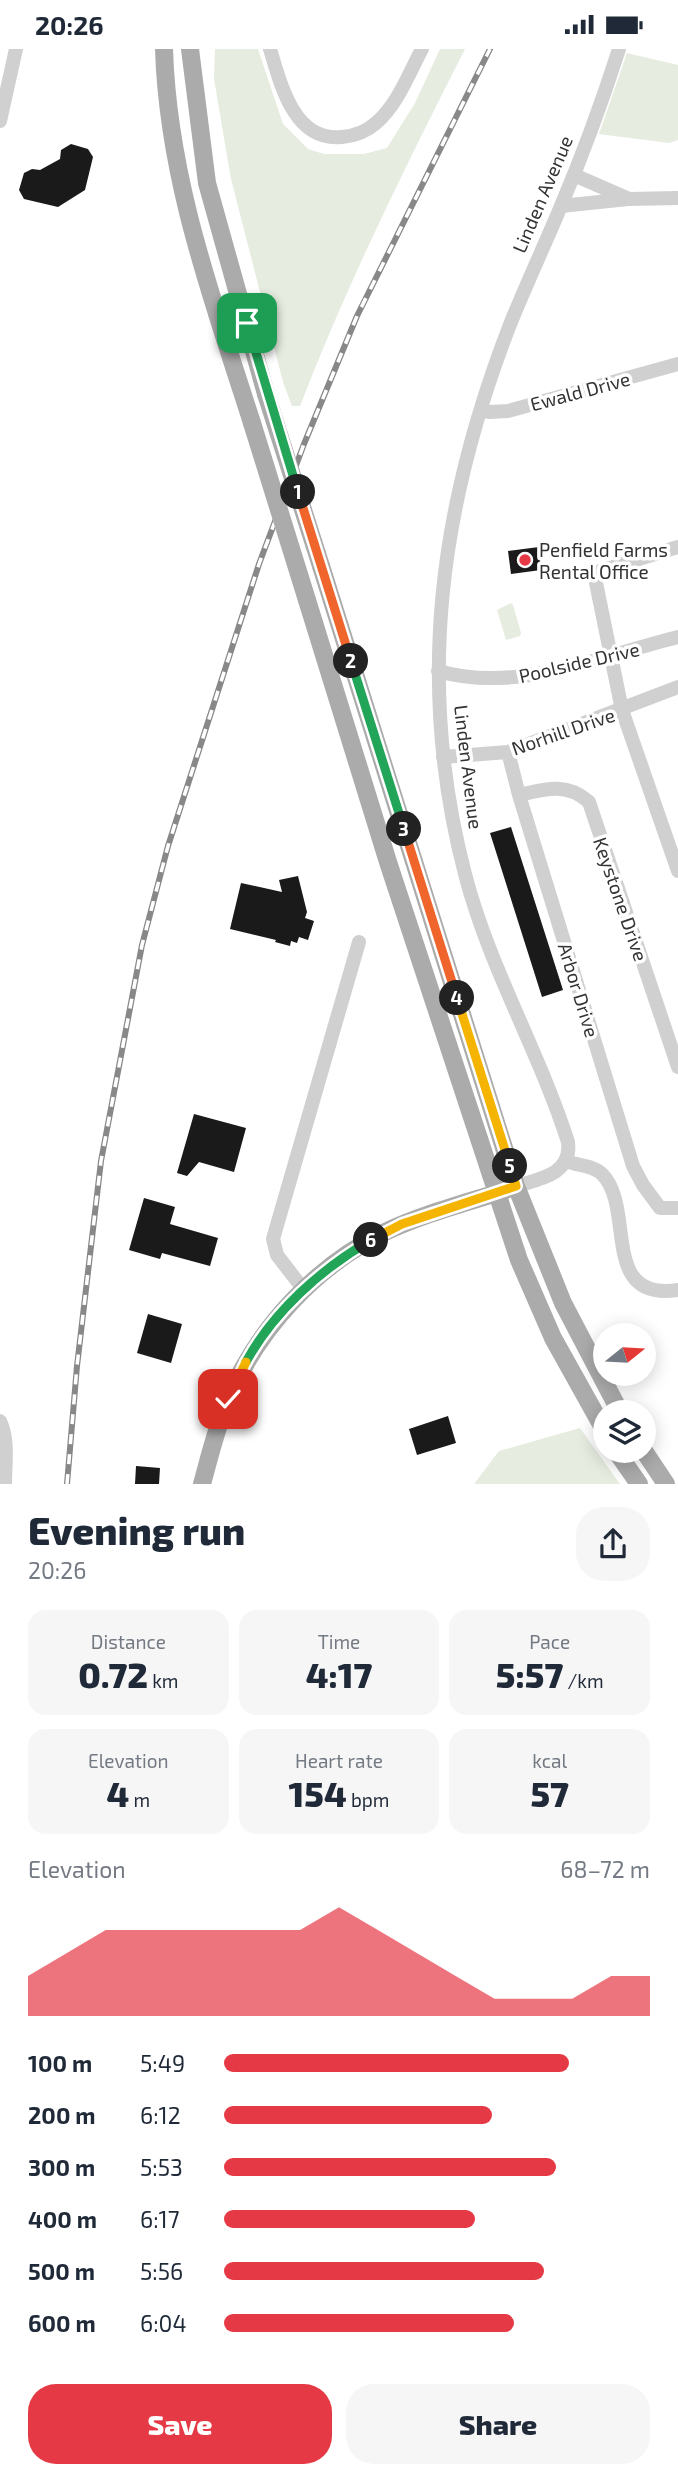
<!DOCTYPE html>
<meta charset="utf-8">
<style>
:root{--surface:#fff;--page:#f6f6f7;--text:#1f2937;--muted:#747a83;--accent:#e63946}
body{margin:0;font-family:"Exo 2",sans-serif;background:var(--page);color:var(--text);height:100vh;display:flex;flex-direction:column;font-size:26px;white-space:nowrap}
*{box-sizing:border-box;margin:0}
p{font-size:23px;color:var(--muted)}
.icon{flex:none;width:38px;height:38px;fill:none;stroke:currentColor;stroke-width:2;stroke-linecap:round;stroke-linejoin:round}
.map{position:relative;height:1435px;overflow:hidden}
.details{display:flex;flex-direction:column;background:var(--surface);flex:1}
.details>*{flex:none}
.needle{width:46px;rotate:72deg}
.buttons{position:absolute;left:593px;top:1274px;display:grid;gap:14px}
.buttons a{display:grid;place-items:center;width:63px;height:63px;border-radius:50%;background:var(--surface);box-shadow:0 4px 18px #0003;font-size:35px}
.pin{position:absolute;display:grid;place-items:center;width:60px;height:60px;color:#fff;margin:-30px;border-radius:14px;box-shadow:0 4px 10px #0006}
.km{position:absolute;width:35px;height:35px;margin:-18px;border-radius:50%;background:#222;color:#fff;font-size:19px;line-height:35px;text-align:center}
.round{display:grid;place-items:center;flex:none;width:74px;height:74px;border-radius:28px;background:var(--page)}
.head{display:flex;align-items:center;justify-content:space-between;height:119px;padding:0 28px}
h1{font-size:38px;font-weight:800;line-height:52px}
.metrics{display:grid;grid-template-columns:repeat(3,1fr);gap:10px;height:119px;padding:7px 28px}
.metrics div{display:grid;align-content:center;border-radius:18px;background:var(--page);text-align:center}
.metrics b{font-size:35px;font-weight:800}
.metrics small{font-size:19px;font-weight:400}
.metrics p{font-size:19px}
.chart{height:196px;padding:14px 28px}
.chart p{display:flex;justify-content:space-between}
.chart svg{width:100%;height:126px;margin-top:7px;fill:var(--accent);opacity:.7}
.cta{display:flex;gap:14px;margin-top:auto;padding:14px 28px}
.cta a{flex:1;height:80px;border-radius:28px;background:var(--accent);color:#fff;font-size:28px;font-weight:800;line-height:80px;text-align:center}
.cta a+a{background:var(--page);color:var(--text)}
ul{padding:0 28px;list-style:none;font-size:23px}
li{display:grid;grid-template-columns:112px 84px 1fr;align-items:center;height:52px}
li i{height:18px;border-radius:9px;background:var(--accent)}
.status{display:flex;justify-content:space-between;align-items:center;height:49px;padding:0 35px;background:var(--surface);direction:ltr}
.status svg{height:19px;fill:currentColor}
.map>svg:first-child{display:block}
.green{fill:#e6ecdf}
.building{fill:#1a1a1a}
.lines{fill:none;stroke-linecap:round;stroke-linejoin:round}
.minor{stroke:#d0d0d0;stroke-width:14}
.major{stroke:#ababab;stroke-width:18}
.rail-casing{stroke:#888;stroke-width:6}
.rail{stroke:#fff;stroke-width:3.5;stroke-dasharray:10;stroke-linecap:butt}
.major-bridge{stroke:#ababab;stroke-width:18}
.split-1-casing{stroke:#fff;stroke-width:14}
.split-2-casing{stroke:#fff;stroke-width:14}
.split-3-casing{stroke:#fff;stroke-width:14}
.split-4-casing{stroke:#fff;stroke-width:14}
.split-5-casing{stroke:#fff;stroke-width:14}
.split-6-casing{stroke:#fff;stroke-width:14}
.split-7-casing{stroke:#fff;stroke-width:14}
.split-8-casing{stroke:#fff;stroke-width:14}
.split-1{stroke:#22a559;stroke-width:9}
.split-2{stroke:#f0652b;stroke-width:9}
.split-3{stroke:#22a559;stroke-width:9}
.split-4{stroke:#f0652b;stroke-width:9}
.split-5{stroke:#f5b400;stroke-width:9}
.split-6{stroke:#f5b400;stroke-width:9}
.split-7{stroke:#22a559;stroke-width:9}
.split-8{stroke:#f5b400;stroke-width:9}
.poi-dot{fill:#e63946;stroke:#fff;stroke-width:2.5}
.labels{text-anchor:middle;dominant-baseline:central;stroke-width:7;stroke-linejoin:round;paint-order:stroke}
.street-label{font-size:19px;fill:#333;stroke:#fff}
.poi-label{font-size:19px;fill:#333;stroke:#fff;text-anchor:start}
</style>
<div class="status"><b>20:26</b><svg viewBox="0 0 49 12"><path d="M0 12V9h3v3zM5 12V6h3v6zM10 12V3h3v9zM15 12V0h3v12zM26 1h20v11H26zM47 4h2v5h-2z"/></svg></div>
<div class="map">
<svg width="678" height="1435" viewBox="0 0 678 1435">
<rect width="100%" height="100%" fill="#fff"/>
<path class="green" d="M 215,0 L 258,0 L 283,75 L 308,100 L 324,105 L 364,105 L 387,99 L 415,54 L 440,0 L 465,0 C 406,116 347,235 300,357 L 292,357 L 283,333 L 231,130 L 214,30 Z
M 627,4 L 678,16 L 678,91 L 669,94 L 599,85 Z
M 511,554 L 513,556 L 521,584 L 520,587 L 506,591 L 497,561 Z
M 580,1379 L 620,1435 L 474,1435 L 499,1402 Z"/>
<path class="building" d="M 71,95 L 88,100 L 93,108 L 85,141 L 58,158 L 24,150 L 19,141 L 24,124 L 32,120 L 40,121 L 60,110 L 61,101 Z
M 539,498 L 541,521 L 511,525 L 508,502 Z
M 511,778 L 563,941 L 542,948 L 490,784 Z
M 298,827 L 307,863 L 305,869 L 314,872 L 308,891 L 299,888 L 297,894 L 291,892 L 290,897 L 275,893 L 276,891 L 230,880 L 241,834 L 282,843 L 279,831 Z
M 194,1065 L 246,1079 L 234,1123 L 199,1113 L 187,1127 L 177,1124 Z
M 144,1149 L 175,1158 L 170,1175 L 218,1189 L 210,1217 L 162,1204 L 160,1210 L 129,1201 Z
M 148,1265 L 182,1275 L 171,1314 L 137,1304 Z
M 448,1367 L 456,1394 L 417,1406 L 409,1380 Z
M 136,1417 L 160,1419 L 159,1435 L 135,1435 Z"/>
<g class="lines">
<path class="minor" d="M 270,0 C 281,36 294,93 342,88 C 355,87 367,82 376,74 C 398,55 409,24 422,0
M 0,72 L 16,0
M 574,126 L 629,150 L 678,149
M 561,157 L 628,150
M 481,361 L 489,363 L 508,362 L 678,315
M 678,498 L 594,524 L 622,661 L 678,822
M 438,622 C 518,645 600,607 678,588
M 508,703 L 519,746 L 633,1117 L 643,1136 L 660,1159 L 678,1159
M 443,708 L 508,703 L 678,638
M 519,746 C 545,740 567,733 589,753 L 678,1018
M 566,1112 C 578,1117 593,1116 602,1125 C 636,1159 599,1253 678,1241
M 516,1137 C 540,1130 572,1125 568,1093 C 539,1002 489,918 465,825 C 415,633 440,455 511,273 C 527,234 545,195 561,157 C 583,105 602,53 619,0
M 304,1241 L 277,1206 L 273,1190 L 359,893
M 0,1372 C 9,1391 5,1414 5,1435"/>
<path class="major" d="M 164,0 C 168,131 213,251 252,374
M 190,0 L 207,134 L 266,345
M 321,517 L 516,1137 L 563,1254 L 620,1363
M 307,551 L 388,813 L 519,1211 L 553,1289 L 606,1384
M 616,1402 L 639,1435
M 644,1402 L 666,1435
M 202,1435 C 210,1406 217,1376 229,1348 C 259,1278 316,1217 385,1183 C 423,1165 466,1154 506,1141"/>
<defs>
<path id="rail" d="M 67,1435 L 77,1317 L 101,1112 L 142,896 L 168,797 L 259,515 L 304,395 L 357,267 L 490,0"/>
</defs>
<use href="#rail" class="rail-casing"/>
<use href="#rail" class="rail"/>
<path class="major-bridge" d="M 266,345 L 321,517
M 252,374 L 307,551"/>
</g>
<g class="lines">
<defs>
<path id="split-1" d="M 247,274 L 298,443"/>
<path id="split-2" d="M 298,443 L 351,612"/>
<path id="split-3" d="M 351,612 L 404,780"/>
<path id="split-4" d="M 404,780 L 457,949"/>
<path id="split-5" d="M 457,949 L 510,1117"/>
<path id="split-6" d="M 371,1191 L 402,1175 L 516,1137 L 510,1117"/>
<path id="split-7" d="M 246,1313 C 273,1263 321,1220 371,1191"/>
<path id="split-8" d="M 228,1350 L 246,1313"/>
</defs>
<use href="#split-1" class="split-1-casing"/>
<use href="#split-2" class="split-2-casing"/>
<use href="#split-3" class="split-3-casing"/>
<use href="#split-4" class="split-4-casing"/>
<use href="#split-5" class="split-5-casing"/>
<use href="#split-6" class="split-6-casing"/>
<use href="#split-7" class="split-7-casing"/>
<use href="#split-8" class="split-8-casing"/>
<use href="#split-1" class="split-1"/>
<use href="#split-2" class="split-2"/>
<use href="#split-3" class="split-3"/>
<use href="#split-4" class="split-4"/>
<use href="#split-5" class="split-5"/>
<use href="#split-6" class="split-6"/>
<use href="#split-7" class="split-7"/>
<use href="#split-8" class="split-8"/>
</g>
<circle class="poi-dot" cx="525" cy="511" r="7"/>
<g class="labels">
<g class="street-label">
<text transform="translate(542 145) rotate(-67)">Linden Avenue</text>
<text transform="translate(580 342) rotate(-15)">Ewald Drive</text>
<text transform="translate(579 613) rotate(-13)">Poolside Drive</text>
<text transform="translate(563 682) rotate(-19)">Norhill Drive</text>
<text transform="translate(469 718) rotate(83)">Linden Avenue</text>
<text transform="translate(621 850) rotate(71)">Keystone Drive</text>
<text transform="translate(579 941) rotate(73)">Arbor Drive</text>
</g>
<g class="poi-label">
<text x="539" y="500">Penfield Farms<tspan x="539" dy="22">Rental Office</tspan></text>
</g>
</g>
</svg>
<div class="buttons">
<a><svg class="needle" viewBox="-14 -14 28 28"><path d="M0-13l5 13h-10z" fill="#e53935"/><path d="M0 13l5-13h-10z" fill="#747a83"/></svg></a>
<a><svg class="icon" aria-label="layers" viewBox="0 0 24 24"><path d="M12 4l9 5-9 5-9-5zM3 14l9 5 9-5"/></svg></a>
</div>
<div class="pin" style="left:247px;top:274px;background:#1e9e55"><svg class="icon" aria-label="arrive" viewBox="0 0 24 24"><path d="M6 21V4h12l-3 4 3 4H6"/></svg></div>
<div class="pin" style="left:228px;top:1350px;background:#d93025"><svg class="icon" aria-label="check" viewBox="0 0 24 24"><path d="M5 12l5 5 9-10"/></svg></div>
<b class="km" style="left:298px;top:443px">1</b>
<b class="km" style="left:351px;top:612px">2</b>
<b class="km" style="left:404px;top:780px">3</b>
<b class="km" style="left:457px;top:949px">4</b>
<b class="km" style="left:510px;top:1117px">5</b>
<b class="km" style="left:371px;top:1191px">6</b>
</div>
<section class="details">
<div class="head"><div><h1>Evening run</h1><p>20:26</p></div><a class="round"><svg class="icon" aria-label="share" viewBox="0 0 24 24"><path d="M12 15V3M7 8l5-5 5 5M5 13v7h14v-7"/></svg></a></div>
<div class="metrics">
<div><p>Distance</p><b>0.72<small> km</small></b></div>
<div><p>Time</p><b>4:17</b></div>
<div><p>Pace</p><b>5:57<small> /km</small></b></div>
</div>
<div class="metrics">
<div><p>Elevation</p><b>4<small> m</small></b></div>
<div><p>Heart rate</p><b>154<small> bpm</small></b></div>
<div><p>kcal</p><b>57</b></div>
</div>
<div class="chart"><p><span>Elevation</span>68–72 m</p>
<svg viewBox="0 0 160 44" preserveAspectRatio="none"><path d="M0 44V30L10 22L20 14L30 14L40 14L50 14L60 14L70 14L80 6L90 14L100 22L110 30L120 38L130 38L140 38L150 30L160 30V44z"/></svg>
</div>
<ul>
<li><b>100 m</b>5:49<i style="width:81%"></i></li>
<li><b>200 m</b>6:12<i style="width:63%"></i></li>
<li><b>300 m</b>5:53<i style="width:78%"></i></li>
<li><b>400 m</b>6:17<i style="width:59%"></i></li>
<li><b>500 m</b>5:56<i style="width:75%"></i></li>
<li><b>600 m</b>6:04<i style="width:68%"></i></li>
</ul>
<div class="cta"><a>Save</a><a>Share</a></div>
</section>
